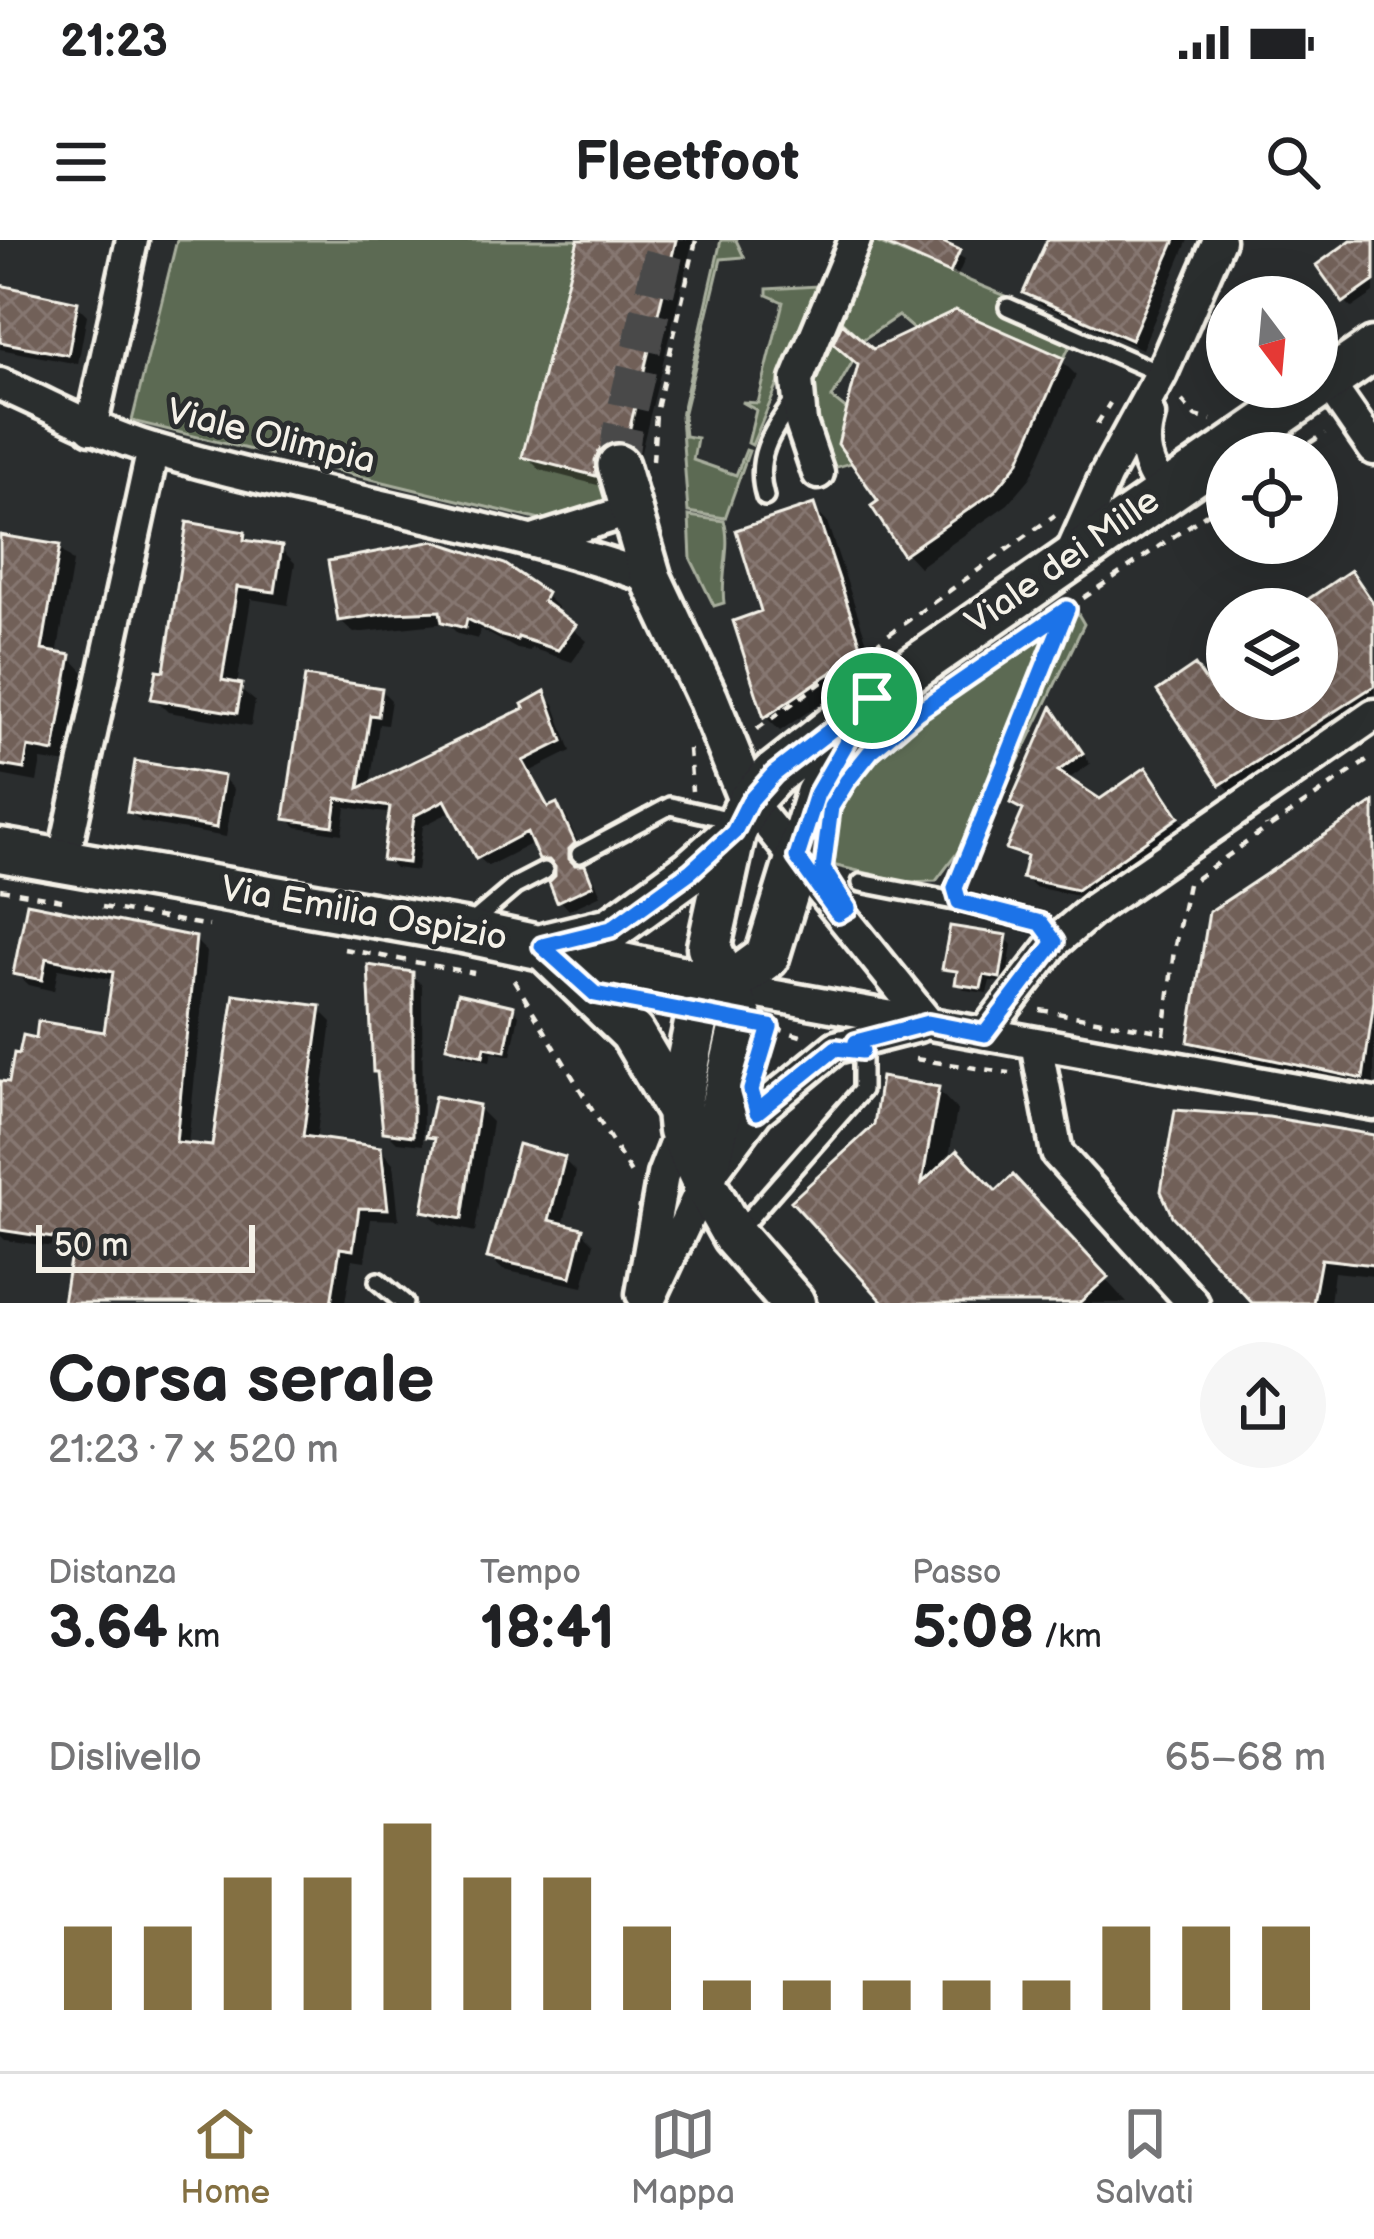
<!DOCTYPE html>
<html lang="it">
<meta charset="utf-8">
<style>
:root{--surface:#fff;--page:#f6f6f6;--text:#202124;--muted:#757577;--line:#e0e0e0;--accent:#847042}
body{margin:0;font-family:"Balsamiq Sans",sans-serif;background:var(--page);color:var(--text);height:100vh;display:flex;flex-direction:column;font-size:45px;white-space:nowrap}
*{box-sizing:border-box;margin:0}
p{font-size:39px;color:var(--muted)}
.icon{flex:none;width:66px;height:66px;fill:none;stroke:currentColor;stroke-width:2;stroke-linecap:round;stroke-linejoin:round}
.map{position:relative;height:1063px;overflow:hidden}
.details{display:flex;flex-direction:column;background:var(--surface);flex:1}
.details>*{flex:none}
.needle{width:78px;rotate:164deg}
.tools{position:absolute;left:1206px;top:36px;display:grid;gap:24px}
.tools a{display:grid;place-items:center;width:132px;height:132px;border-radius:50%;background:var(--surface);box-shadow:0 12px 48px #0002;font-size:60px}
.scale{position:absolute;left:36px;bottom:30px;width:219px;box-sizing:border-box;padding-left:12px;border:6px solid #f4f1e8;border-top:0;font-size:33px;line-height:42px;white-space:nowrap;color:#f4f1e8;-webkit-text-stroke:9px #2a2d2e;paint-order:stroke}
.pin{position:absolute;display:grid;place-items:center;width:102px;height:102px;color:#fff;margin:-51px;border:6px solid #fff;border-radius:50%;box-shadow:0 3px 12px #0007}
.round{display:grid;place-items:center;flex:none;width:126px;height:126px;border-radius:63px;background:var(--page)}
.summary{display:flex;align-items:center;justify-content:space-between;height:204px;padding:0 48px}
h1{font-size:66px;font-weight:800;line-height:90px}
.figures{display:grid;grid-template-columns:repeat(3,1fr);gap:18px;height:204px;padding:12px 48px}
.figures div{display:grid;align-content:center}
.figures b{font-size:60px;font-weight:800}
.figures small{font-size:33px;font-weight:400}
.figures p{font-size:33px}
.chart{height:336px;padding:24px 48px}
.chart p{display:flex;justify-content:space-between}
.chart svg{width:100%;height:216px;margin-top:12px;stroke:var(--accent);stroke-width:6}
.status{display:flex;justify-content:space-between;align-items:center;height:84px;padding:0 60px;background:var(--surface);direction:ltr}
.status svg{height:33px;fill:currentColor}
header{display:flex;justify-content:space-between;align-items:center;height:156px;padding:0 48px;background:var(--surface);font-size:54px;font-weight:800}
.dock{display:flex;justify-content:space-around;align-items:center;height:168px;border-top:3px solid var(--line);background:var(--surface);font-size:33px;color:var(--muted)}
.dock a{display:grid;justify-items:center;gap:6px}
.dock .on{color:var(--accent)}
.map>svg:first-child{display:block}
.green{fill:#5c6a52;stroke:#a8ae9d;stroke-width:3}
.shadow{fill:#0007}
.building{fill:url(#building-cross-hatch);stroke:#f4f1e8;stroke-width:3}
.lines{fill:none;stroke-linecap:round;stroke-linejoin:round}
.tertiary-tunnel{stroke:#484a4a;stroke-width:39;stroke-dasharray:39 20;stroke-linecap:butt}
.service-casing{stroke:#f4f1e8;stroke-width:24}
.minor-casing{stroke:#f4f1e8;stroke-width:39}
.tertiary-casing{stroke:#f4f1e8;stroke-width:48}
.secondary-casing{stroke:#f4f1e8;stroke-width:51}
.path{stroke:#f4f1e8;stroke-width:4.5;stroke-dasharray:9 9;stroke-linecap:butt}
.service{stroke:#2a2d2e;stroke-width:15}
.minor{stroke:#2a2d2e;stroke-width:30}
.tertiary{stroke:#2a2d2e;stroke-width:39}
.secondary{stroke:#2a2d2e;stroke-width:42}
.route-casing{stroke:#fff;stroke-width:24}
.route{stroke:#1a73e8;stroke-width:15}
.labels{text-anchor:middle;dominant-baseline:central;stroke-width:10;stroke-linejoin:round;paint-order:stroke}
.street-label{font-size:36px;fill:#f4f1e8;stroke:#2a2d2e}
</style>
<div class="status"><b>21:23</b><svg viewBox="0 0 49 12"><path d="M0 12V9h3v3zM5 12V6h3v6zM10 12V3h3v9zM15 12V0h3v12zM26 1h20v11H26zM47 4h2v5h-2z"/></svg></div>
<header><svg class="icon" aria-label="menu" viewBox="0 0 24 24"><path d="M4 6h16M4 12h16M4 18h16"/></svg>Fleetfoot<svg class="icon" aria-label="search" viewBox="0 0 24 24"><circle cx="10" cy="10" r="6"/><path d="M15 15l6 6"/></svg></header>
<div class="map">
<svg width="1374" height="1063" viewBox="0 0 1374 1063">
<defs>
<pattern id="building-cross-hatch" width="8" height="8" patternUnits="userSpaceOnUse" patternTransform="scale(3)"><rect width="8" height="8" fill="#716059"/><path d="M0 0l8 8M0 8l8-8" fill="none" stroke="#867771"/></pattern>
</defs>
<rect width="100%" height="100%" fill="#2a2d2e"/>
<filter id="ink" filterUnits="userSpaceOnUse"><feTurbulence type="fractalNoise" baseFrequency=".00833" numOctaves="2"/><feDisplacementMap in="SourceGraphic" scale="24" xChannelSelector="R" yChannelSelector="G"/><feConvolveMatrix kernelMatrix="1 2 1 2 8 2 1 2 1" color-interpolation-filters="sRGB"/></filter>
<g filter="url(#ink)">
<path class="green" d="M 177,0 L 676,0 L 612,264 L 544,281 L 132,181 Z
M 721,0 L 736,0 L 744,17 L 721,19 L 683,176 L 685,196 L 697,198 L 693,220 L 736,235 L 746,210 L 749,211 L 725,278 L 688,272 L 681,176 Z
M 871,0 L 1011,58 L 1005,75 L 1071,104 L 1064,118 L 1009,94 L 914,90 L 898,76 L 862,100 L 837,77 Z
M 817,46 L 818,51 L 752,205 L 748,203 L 756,170 L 742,162 L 758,163 L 783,62 L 767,55 L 767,49 Z
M 827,97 L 853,121 L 832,158 L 847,170 L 851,223 L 830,229 L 816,186 L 811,133 Z
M 689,276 L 724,281 C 732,306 720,336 724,363 L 714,366 L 691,319 Z
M 1077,372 L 1084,384 L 1004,551 L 936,641 L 906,642 L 832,625 C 834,605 833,579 842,562 C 877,489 1010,418 1077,372 Z"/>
<path class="shadow" d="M 581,0 L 693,0 L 640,216 L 628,215 L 609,248 L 540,230 L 526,216 Z
M 889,0 L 930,0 L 965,19 L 957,37 L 894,10 Z
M 1050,0 L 1188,0 L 1142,109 L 1037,63 L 1027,52 Z
M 1356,0 L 1374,0 L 1374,53 L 1352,68 L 1345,61 Z
M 0,48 L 77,65 L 87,75 L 78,124 L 0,109 Z
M 872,112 L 1062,121 L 1076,135 L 1031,237 L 1008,264 L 919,327 L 906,313 L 882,262 Z
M 813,268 L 827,282 L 875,426 L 780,491 L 766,477 L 737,383 L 765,373 Z
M 243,294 L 253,304 L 281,309 L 295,323 L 288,365 L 251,359 L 237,446 L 255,461 L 251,486 L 168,472 L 154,458 Z
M 0,298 L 59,308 L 73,322 L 57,415 L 70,417 L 84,432 L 68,524 L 41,520 L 37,542 L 0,535 Z
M 331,324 L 545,355 L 558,368 L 555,374 L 587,401 L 572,422 L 531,408 L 530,411 L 517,409 L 480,389 L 478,399 L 458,394 L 447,383 L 354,393 L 340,380 Z
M 1351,334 L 1374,362 L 1374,466 L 1236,557 L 1223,543 L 1162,452 L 1195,429 L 1227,471 L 1244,459 L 1317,459 L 1317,410 L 1332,400 L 1317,377 L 1317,369 L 1312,369 Z
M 381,450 L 391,460 L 387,485 L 379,484 L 370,546 L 528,470 L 545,455 L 554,464 L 571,511 L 531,531 L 551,569 L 556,566 L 566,576 L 583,614 L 578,628 L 594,638 L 601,655 L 569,670 L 560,660 L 558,629 L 542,618 L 535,602 L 488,626 L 478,617 L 454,570 L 423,586 L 417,631 L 395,628 L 386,619 L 392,574 L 346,567 L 342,594 L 297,587 L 287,578 Z
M 1061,480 L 1090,524 L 1067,540 L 1100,562 L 1155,541 L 1186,587 L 1088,658 L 1034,647 L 1025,637 L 1029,621 L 1010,608 L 1024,574 L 1013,563 Z
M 223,538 L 234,549 L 226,597 L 141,582 L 130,571 Z
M 1374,565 L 1374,847 L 1200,810 L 1191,801 Z
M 29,667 L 195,700 L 207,712 L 188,906 L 215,909 L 319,769 L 332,782 L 316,901 L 380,909 L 393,923 L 399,980 L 371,979 L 365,1021 L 352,1019 L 345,1063 L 66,1063 L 74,1010 L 5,1000 L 0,995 L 0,844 L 11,846 L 106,795 L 115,740 L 58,729 L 54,751 L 29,745 L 16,733 Z
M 1006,698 L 1012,705 L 1006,743 L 990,741 L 987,753 L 965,750 L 958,743 L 960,735 L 946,728 Z
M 411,734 L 422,745 L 423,905 L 397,902 L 386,891 L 381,836 L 376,831 Z
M 513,768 L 519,775 L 511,816 L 492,812 L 490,821 L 456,813 L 449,806 Z
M 938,850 L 957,870 L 948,923 L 996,955 L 1032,958 L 1127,1063 L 889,1063 L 795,962 Z
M 478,868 L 492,882 L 475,992 L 440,984 L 425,970 L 437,904 L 429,896 Z
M 1374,898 L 1374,1036 L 1334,1032 L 1330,1063 L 1256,1063 L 1174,974 Z
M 564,920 L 576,932 L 563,986 L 581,990 L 594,1003 L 583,1047 L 503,1030 L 490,1018 Z"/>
<path class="building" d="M 578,0 L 676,0 L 626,203 L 612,202 L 600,209 L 595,220 L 596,236 L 522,217 Z
M 875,0 L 938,0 L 960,10 L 950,33 Z
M 1047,0 L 1175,0 L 1131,100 L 1023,53 Z
M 1351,0 L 1374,0 L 1374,41 L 1343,63 L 1316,25 Z
M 0,45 L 78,62 L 68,115 L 0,102 Z
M 956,70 L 1064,118 L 1018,223 L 995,251 L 903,315 L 871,266 L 878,261 L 838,204 L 858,125 L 833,103 L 842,83 L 873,109 Z
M 814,264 L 863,411 L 764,478 L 733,381 L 761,371 L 736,290 Z
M 187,282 L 245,292 L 244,300 L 282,306 L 275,352 L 237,347 L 222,440 L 242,444 L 237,473 L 151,459 L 157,430 L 164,431 Z
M 0,295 L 60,305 L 42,410 L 71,415 L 54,512 L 28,507 L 24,529 L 0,525 Z
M 434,301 L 505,324 L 547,353 L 543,361 L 576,385 L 558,410 L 518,397 L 517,400 L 502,396 L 467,379 L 465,388 L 442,382 L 440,371 L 390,373 L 338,381 L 328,321 Z
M 1351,330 L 1374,364 L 1374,446 L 1220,545 L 1157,451 L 1195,425 L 1218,459 L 1317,459 L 1317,406 L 1328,399 L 1317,382 L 1317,369 L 1308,369 L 1304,362 Z
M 305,436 L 382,448 L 378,476 L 370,475 L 359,548 L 524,468 L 522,464 L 545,451 L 563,501 L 523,521 L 548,567 L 557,563 L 575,603 L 569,609 L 569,619 L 575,625 L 585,625 L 593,645 L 557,662 L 549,642 L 555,636 L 555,627 L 549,620 L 539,620 L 527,592 L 476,619 L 445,560 L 414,576 L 408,623 L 382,620 L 390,567 L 337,558 L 333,586 L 284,579 Z
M 1052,467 L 1083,513 L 1058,531 L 1100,559 L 1146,527 L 1179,577 L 1077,650 L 1022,638 L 1027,616 L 1006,609 L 1023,570 L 1010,563 Z
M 135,521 L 224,536 L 216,588 L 127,572 Z
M 1374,562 L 1374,761 L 1363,839 L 1188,802 L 1209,672 Z
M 27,663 L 196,697 L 176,902 L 212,906 L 234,754 L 321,766 L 303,896 L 381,907 L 388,969 L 359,968 L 353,1010 L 340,1008 L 331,1063 L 63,1063 L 73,1001 L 0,990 L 0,841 L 9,842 L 14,813 L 19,814 L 23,795 L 36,798 L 38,781 L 104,792 L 113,732 L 46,718 L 42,740 L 13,734 Z
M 950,686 L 1007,695 L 1000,738 L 984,735 L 981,748 L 955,744 L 957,731 L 942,729 Z
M 368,725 L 413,732 L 413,896 L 383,892 L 377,832 L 373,832 Z
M 458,753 L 514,766 L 505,811 L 485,807 L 483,816 L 446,807 Z
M 881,837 L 939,847 L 922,943 L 957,910 L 996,951 L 1013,935 L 1108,1037 L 1079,1063 L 884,1063 L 791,961 L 874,885 Z
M 435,856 L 479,865 L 462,979 L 422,971 L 435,898 L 426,897 Z
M 1175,870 L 1269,877 L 1374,895 L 1374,1025 L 1321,1019 L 1313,1063 L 1252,1063 L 1172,976 L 1161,951 Z
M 518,904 L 565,917 L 549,980 L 583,988 L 571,1037 L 487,1018 Z"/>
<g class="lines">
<path class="tertiary-tunnel" d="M 618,225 L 622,192 L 667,0"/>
<defs>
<path id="service" d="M 1008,67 L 1161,134
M 765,257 C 753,216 772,192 795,159
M 580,614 L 670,566 L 736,581
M 861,643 L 959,662
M 955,648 L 959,662 L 1041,683 L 1055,702
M 469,685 L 515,646 L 544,631
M 738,991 L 862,850 L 862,811 L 857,802
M 378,1041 L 404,1063"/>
<path id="minor" d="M 1327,141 L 1374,209
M 0,144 C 51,166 98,193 152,209 C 317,258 489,281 651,338
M 1149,175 C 1140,206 1146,225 1164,252
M 91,188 L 132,0
M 818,233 L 801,183 L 797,140 L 855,0
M 533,301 L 632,270
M 1069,318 L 1106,235 L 1161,134 L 1219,0
M 749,561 L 928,783
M 63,622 L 153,209
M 726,747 L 1374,864
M 984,794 L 1055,702 L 1096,667 L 1374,475
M 1036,803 L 1057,913 L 1193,1063
M 642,1054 L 663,935 L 680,891
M 648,1063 L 704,943 L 757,872 L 836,807 L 918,786"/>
<path id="tertiary" d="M 618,225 L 651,338 L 708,459 L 749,561"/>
<path id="secondary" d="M 0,610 L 463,691 L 726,747
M 549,704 L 611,689 L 691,631 L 734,593
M 547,711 L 632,793 L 678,871
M 704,943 L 742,781 L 709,707 L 734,593 L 749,561 L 774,534 L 872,457 L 1374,109
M 793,1063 L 734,996 L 704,943 L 680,891 L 678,871 L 698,774 L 726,747 L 767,717 L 817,554 L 861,477"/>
</defs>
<use href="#service" class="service-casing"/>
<use href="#minor" class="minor-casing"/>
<use href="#tertiary" class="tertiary-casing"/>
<use href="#secondary" class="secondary-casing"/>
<path class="path" d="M 1182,161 L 1195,176 L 1211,180
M 1097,184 L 1110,163
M 1295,213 L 1325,193
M 653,221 L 656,173 L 696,0
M 994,419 L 1227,260
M 757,489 L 1055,275
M 892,493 L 915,473
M 689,509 L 692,551
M 1270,587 L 1374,516
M 964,626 L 1067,369
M 0,649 L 67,661
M 102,667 L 209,686
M 344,709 L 474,733
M 514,740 L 632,935
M 1040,770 L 1164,792
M 775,788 L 804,797
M 1164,795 L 1174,710 L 1188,644 L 1267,588 L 1266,585
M 915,819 L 1010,833"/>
<use href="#service" class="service"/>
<use href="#minor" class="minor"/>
<use href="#tertiary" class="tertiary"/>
<use href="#secondary" class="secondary"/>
</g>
</g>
<g class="lines" filter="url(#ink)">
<defs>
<path id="route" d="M 1067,369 L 955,648 L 959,662 L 1041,683 L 1055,702 L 985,794 L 928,783 L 856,802 L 862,811 L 836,808 L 757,872 L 751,850 L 770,787 L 595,754 L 542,706 L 611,689 L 691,631 L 734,592 L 749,562 L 774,534 L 872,458 L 817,554 L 797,617 L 838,674 L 848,668 L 823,629 L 831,567 L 847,541 L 871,511 L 917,472 Z"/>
</defs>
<use href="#route" class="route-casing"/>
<use href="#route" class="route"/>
</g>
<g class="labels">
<g class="street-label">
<text transform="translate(271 197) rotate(14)">Viale Olimpia</text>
<text transform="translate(1063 322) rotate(-35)">Viale dei Mille</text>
<text transform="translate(364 674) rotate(10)">Via Emilia Ospizio</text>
</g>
</g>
</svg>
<div class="tools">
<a><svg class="needle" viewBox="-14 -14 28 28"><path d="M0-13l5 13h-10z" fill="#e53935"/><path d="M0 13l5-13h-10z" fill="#757577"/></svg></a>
<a><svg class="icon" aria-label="locate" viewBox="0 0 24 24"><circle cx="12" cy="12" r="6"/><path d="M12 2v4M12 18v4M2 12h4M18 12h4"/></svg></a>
<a><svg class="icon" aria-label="layers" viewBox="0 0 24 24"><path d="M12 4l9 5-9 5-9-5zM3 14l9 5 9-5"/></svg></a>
</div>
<div class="scale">50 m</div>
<div class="pin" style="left:872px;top:458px;background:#1e9e55"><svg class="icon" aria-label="arrive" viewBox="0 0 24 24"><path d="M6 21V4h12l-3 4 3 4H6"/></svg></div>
</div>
<section class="details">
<div class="summary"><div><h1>Corsa serale</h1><p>21:23 · 7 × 520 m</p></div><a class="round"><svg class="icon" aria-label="share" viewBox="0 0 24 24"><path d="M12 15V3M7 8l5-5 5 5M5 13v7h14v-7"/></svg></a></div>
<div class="figures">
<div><p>Distanza</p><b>3.64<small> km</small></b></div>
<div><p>Tempo</p><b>18:41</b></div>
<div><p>Passo</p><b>5:08<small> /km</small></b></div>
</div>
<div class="chart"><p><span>Dislivello</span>65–68 m</p>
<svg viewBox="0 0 160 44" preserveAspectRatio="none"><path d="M5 44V27M15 44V27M25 44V17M35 44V17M45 44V6M55 44V17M65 44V17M75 44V27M85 44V38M95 44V38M105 44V38M115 44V38M125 44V38M135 44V27M145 44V27M155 44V27"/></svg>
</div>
</section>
<nav class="dock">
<a class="on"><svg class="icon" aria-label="home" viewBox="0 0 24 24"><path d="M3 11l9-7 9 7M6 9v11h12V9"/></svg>Home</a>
<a><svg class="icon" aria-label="map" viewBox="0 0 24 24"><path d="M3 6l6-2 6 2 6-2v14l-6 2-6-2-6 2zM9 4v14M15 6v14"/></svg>Mappa</a>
<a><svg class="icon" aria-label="saved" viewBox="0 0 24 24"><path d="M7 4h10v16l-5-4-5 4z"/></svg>Salvati</a>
</nav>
